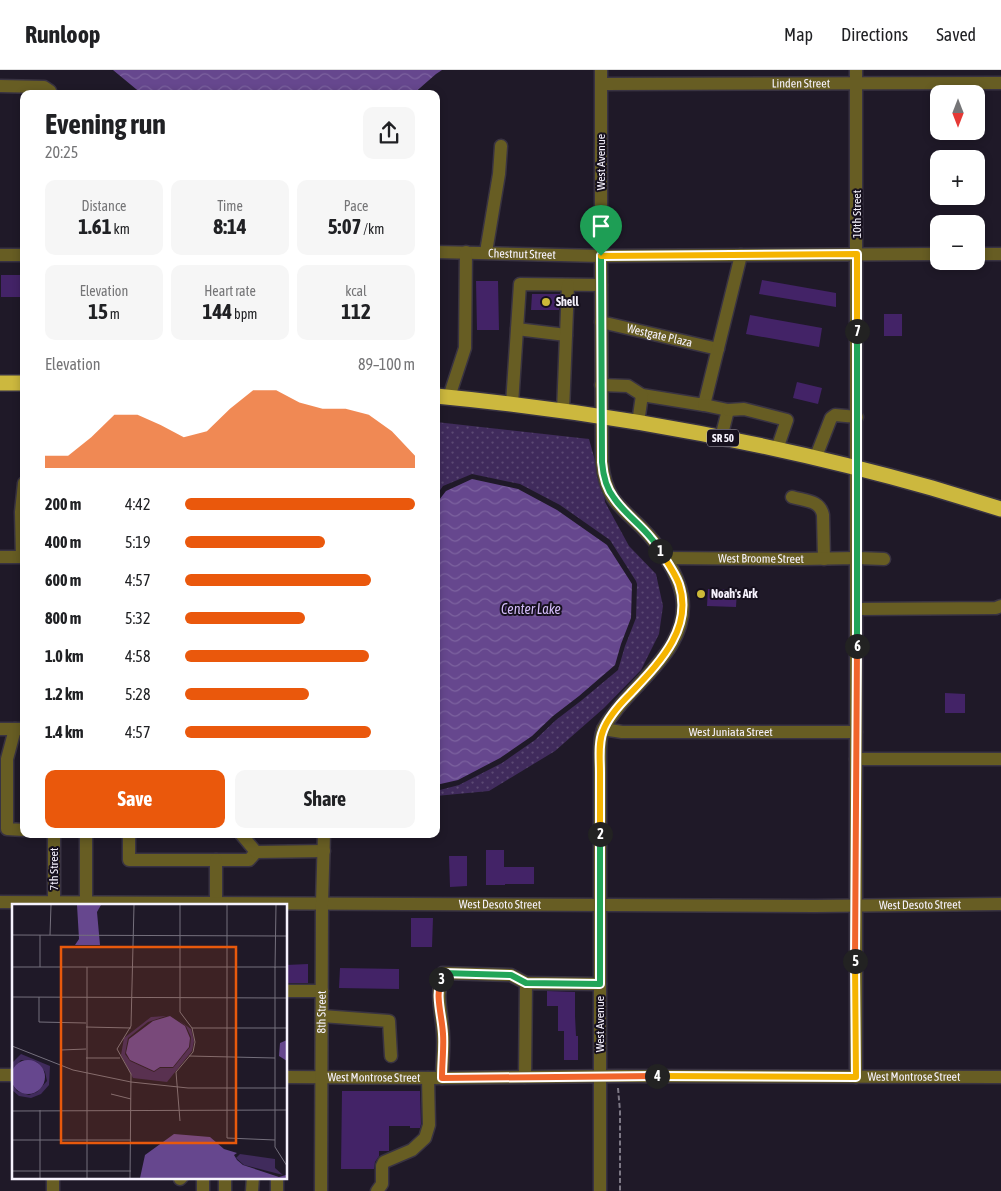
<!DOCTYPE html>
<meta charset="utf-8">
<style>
:root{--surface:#fff;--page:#f6f6f6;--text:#202124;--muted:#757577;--line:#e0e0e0;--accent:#ea580c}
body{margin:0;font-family:"Asap Condensed",sans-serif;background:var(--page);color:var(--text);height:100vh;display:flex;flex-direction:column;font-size:19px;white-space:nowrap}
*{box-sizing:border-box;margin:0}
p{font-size:16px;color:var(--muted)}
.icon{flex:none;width:28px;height:28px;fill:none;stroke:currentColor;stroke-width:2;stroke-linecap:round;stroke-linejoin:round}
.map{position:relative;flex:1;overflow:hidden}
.panel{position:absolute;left:20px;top:20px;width:420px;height:748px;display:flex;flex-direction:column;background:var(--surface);border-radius:10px;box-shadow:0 2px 8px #0003}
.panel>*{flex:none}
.needle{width:32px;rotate:180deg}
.controls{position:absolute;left:930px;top:15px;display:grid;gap:10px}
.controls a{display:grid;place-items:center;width:55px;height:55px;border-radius:10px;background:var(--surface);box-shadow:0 2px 8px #0003;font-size:25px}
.pin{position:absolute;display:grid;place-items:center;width:42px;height:42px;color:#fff;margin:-51px -21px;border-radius:50% 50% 50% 0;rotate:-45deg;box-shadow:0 0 5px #0007}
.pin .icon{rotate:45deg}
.km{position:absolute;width:25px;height:25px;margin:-12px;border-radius:50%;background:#222;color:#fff;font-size:14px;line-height:25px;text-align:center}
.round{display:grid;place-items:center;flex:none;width:52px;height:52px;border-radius:10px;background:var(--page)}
.head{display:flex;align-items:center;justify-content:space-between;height:85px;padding:0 25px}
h1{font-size:28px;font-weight:700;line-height:38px}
.stats{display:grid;grid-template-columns:repeat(3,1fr);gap:8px;height:85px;padding:5px 25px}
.stats div{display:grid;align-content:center;border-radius:10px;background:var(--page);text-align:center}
.stats b{font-size:21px;font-weight:700}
.stats small{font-size:14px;font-weight:400}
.stats p{font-size:14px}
.chart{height:140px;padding:10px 25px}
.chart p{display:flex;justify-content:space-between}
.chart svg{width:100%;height:90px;margin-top:5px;fill:var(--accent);opacity:.7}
.cta{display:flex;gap:10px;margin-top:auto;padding:10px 25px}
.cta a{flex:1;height:58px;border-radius:10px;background:var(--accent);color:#fff;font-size:20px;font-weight:700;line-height:58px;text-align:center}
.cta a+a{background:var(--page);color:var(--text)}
ul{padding:0 25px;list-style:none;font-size:16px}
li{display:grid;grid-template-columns:80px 60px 1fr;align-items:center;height:38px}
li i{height:12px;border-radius:6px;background:var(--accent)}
header{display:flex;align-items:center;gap:30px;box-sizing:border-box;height:70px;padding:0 25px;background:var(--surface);border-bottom:1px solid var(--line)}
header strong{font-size:24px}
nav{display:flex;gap:28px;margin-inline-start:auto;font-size:18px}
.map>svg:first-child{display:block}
.grass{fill:url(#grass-dots)}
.water{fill:url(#water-waves)}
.building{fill:#432367}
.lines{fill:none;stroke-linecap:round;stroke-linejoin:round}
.minor-casing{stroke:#393342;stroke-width:15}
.highway-casing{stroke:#393342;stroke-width:18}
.path{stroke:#7d7885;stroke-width:2;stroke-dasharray:5 2.5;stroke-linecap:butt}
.minor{stroke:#675d23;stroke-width:12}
.highway{stroke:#ccb83e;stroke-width:15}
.split-1-casing{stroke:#fff;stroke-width:10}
.split-2-casing{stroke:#fff;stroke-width:10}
.split-3-casing{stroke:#fff;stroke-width:10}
.split-4-casing{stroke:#fff;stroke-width:10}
.split-5-casing{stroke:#fff;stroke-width:10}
.split-6-casing{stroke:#fff;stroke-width:10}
.split-7-casing{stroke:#fff;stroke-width:10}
.split-8-casing{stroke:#fff;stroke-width:10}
.split-1{stroke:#22a559;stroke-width:6}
.split-2{stroke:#f5b400;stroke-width:6}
.split-3{stroke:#22a559;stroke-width:6}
.split-4{stroke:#f0652b;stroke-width:6}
.split-5{stroke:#f5b400;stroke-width:6}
.split-6{stroke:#f0652b;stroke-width:6}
.split-7{stroke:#22a559;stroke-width:6}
.split-8{stroke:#f5b400;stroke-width:6}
.poi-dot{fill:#cdb938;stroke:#16101e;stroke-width:2}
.labels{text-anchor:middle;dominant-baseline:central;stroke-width:4;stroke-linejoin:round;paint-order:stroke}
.shield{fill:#16101e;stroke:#b3aeba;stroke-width:1}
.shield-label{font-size:11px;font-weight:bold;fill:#f6f2fd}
.street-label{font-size:12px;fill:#f6f2fd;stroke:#16101e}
.poi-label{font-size:12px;font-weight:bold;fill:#f6f2fd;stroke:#16101e;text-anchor:start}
.water-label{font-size:14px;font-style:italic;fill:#d3bcf8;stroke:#16101e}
.inset-road{fill:none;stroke:#75707d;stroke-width:1}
.view{fill:#e8590c;fill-opacity:0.15;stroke:#e8590c;stroke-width:2.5}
.inset-edge{fill:none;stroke:#f6f2fd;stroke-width:2.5}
</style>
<header>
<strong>Runloop</strong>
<nav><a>Map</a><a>Directions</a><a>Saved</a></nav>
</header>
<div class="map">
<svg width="1001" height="1121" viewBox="0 0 1001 1121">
<defs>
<pattern id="grass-dots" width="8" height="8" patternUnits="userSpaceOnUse" patternTransform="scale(1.25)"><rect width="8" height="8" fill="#402b5c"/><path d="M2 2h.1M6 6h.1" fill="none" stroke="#5c4a74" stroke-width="1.8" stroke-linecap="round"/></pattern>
<pattern id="water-waves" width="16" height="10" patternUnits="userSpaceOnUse" patternTransform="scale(1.25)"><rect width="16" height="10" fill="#66478e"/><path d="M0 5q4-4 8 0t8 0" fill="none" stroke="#7c629f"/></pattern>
</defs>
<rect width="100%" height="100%" fill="#1f1928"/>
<path class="grass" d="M 436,352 L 589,369 L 604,423 L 605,432 L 629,476 L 656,504 L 663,536 L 659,564 L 641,600 L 604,638 L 555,681 L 489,721 L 436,726 L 436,721 L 459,715 L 502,693 L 535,670 L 556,650 L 582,630 L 618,600 L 625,576 L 636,548 L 637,514 L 636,511 L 610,470 L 560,435 L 520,414 L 472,404 L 443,416 L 436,426 Z"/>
<path class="water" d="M 113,0 L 442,0 L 436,4 L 413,24 L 142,24 Z
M 472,409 L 518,419 L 557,440 L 607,475 L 632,514 L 631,548 L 621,574 L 615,595 L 579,626 L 553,646 L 532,666 L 500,688 L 458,710 L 436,715 L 436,434 L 446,421 Z"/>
<path class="building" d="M 1,205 L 24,205 L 24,227 L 1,227 Z
M 762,210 L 836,223 L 836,237 L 759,224 Z
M 476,211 L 498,211 L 499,260 L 477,260 Z
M 532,224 L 560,224 L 559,240 L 531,240 Z
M 884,244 L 902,244 L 902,266 L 884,266 Z
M 750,245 L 822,258 L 819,277 L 746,264 Z
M 797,312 L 822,318 L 818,334 L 793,328 Z
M 708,519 L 737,520 L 736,537 L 707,536 Z
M 945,623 L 965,624 L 965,643 L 945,643 Z
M 486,780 L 504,780 L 504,797 L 534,797 L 534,814 L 505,814 L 505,815 L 486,815 Z
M 449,786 L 467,786 L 467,816 L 450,817 Z
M 411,848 L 433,848 L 432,877 L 411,877 Z
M 308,894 L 308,913 L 286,913 L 286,895 Z
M 340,898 L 399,899 L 399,919 L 339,918 Z
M 547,921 L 575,922 L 575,946 L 576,966 L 578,966 L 578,990 L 564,990 L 564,961 L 558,961 L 558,936 L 547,936 Z
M 342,1021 L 420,1021 L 421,1054 L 420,1058 L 410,1058 L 410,1056 L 389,1056 L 389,1081 L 379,1081 L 379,1086 L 375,1092 L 374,1099 L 341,1099 Z"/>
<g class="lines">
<defs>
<g id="minor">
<path id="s1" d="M 602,14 L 1001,13"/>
<path d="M 0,16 L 44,17 L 50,21 L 51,24"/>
<path id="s2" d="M 436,182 L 601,186 L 939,184"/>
<path d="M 486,182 L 499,104 L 501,76"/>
<path d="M 976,184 L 1001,184"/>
<path d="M 0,185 L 24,185"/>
<path id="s3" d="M 601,252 L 718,279"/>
<path d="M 517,259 L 566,265"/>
<path d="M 601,315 L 628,316 L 642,325 L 704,335 L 741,185"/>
<path d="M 449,327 L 465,278 L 466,182"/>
<path d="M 512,334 L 520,214 L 601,215"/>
<path d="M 704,335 L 728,340 L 721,368"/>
<path d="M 728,340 L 744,339 L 787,350 L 777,379"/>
<path d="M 563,341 L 568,215"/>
<path d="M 638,353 L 642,325"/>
<path d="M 815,389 L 831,348 L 835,345 L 857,347"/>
<path d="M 792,427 C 805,431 820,430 823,445 L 824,489"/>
<path d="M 0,487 L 24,487"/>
<path d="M 22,487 L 21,442 L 24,413"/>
<path id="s4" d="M 665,488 L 800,489 L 857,488 L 884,489"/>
<path d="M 857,539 L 996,538 L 1001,536"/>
<path d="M 0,659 L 24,659"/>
<path d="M 15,659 L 7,689 L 7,759 L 24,760"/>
<path id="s5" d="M 603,659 L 622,662 L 856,662"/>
<path d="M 856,689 L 1001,689"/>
<path d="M 129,764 L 129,790 L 249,790 L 256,782"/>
<path d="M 241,764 L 256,782 L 324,781"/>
<path d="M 216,790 L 216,835"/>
<path id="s6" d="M 0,832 L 815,836 L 1001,834"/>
<path d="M 86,832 L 86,764"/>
<path d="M 54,835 L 54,764"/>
<path d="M 286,921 L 322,921"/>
<path d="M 322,946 L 389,951 L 391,986"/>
<path d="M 0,1005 L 14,1005"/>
<path id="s7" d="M 286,1007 L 442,1008 L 617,1006 L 1001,1007"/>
<path d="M 525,1007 L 526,913 L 600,914"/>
<path d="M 856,1007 L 856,0"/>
<path d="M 442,1008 C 442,993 444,979 443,965 C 442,941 435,927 443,903 L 511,905 L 526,913"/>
<path d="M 277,1107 L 277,1121"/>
<path d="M 180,1109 L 182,1107"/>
<path d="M 53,1121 L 53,1107"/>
<path d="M 203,1121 L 203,1107"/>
<path d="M 225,1121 L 225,1107"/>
<path d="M 252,1121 L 253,1107"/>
<path id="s8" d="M 321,1121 L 322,833 L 324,764"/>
<path d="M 377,1121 L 382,1114 L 382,1096 L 384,1092 L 412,1080 L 425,1068 L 429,1055 L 428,1008"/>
<path d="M 600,1121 L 600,683 C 600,675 600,667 603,660 C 606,652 613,645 618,638 C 643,606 690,574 682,526 C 678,503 659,475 642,458 C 632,448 621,439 613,428 C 606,417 603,404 602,392 L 601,186 L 601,0"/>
</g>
<path id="highway" d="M 0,313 L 24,313
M 436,326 C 604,342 770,372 932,418 C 955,425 978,432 1001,439"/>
</defs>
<use href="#minor" class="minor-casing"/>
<use href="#highway" class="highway-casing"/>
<path class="path" d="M 618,1018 L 620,1041 L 620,1121"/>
<use href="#minor" class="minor"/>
<use href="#highway" class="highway"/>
</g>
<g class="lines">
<defs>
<path id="split-1" d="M 601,186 L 602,392 C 603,404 606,418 614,428 C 624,443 640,454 651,468 C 655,472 657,477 660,481"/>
<path id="split-2" d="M 600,764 C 600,743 600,723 600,702 C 600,689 598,673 603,661 C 608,647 620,634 630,624 C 658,594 694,559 679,514 C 675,503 667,492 660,481"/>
<path id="split-3" d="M 441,909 L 443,903 L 511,905 L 526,913 L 600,914 L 600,764"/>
<path id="split-4" d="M 441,909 C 435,927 442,945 443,964 C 444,978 442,993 442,1008 L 657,1006"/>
<path id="split-5" d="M 657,1006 L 856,1007 L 855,891"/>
<path id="split-6" d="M 855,891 L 857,576"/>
<path id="split-7" d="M 857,261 L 857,576"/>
<path id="split-8" d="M 601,186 L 857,184 L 857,261"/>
</defs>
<use href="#split-1" class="split-1-casing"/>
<use href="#split-2" class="split-2-casing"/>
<use href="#split-3" class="split-3-casing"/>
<use href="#split-4" class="split-4-casing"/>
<use href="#split-5" class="split-5-casing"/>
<use href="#split-6" class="split-6-casing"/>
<use href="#split-7" class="split-7-casing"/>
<use href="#split-8" class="split-8-casing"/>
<use href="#split-1" class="split-1"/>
<use href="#split-2" class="split-2"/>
<use href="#split-3" class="split-3"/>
<use href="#split-4" class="split-4"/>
<use href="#split-5" class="split-5"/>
<use href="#split-6" class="split-6"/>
<use href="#split-7" class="split-7"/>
<use href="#split-8" class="split-8"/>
</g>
<g class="poi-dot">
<circle cx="546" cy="232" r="5"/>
<circle cx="701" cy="524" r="5"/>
</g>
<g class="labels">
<rect class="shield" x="707" y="359.5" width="32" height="17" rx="4"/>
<g class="shield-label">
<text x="723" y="368">SR 50</text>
</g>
<g class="street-label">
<text stroke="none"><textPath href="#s1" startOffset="199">Linden Street</textPath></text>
<text transform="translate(601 92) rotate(-90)">West Avenue</text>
<text transform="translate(857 144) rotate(-90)">10th Street</text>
<text stroke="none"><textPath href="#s2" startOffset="86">Chestnut Street</textPath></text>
<text stroke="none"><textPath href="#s3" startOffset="60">Westgate Plaza</textPath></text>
<text stroke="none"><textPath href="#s4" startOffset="96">West Broome Street</textPath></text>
<text stroke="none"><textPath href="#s5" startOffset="128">West Juniata Street</textPath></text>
<text transform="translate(54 799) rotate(-90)">7th Street</text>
<text stroke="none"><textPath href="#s6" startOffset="500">West Desoto Street</textPath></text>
<text stroke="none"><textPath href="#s6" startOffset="920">West Desoto Street</textPath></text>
<text stroke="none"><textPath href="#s8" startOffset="179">8th Street</textPath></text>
<text transform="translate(600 954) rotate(-90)">West Avenue</text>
<text stroke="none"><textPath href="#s7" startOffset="88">West Montrose Street</textPath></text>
<text stroke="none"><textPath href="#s7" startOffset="628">West Montrose Street</textPath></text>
</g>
<g class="poi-label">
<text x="556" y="232">Shell</text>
<text x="711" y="524">Noah's Ark</text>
</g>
<g class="water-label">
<text x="531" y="539">Center Lake</text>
</g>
</g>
<g transform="translate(12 834)">
<rect width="275" height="275" fill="#1f1928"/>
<path d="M 154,112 L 136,118 L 116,134 L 113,150 L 118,157 L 142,168 L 148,164 L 161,164 L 178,143 L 179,133 L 174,122 L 165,115 L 179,125 L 182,137 L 180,147 L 155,178 L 121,174 L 109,151 L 112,134 L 139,113 Z" fill="#402b5c"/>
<path d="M 9,150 L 38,162 L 37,181 L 29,190 L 19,194 L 7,192 L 0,186 L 0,180 L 5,187 L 17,191 L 25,188 L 35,177 L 33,168 L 25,158 L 9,156 L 0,166 L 1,158 ZM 228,250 L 263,255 L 263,264 L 271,271 L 232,261 L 224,254 Z" fill="#402b5c"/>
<path d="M 65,1 L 89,1 L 85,8 L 88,41 L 63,41 L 67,35 ZM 158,112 L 173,122 L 178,134 L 177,143 L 161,163 L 148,163 L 142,167 L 118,156 L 114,149 L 117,135 L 141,117 ZM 275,136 L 275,157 L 267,152 L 268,139 ZM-1 173a17 17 0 1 1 34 0a17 17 0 1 1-34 0ZM 162,230 L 198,233 L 212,245 L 225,249 L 222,251 L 225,256 L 231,261 L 267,273 L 274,271 L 275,274 L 128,274 L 133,251 Z" fill="#66478e"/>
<path class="inset-road" d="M 215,1 L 215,234 L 263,236M 0,31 L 275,32M 38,31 L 39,1M 0,63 L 275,63M 28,63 L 28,31M 263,63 L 263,243 L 275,262M 263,64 L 264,1M 0,93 L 275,94M 27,93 L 27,118 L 74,119M 74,123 L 119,124M 180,124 L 275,124M 0,142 L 61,166 L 119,178 L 176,184 L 275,184M 177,152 L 263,154M 74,154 L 108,154M 99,190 L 119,195M 28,206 L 28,274M 0,207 L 275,206M 49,207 L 49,146 L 74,145M 168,217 L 164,168 L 181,148 L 183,138 L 180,124 L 168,108 L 168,1M 0,236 L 119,236M 0,267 L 119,267M 75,274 L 75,63M 118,274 L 119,170 L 105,145 L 119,122 L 122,1"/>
<path class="view" d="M 49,43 L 224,43 L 224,239 L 49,239 Z"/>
<rect width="275" height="275" class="inset-edge"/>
</g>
</svg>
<div class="controls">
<a><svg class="needle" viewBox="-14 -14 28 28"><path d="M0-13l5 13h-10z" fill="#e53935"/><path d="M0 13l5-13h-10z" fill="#757577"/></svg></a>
<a>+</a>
<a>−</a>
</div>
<div class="pin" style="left:601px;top:186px;background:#1e9e55"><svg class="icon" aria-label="arrive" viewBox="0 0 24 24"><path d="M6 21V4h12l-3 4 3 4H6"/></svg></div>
<b class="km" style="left:660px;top:481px">1</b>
<b class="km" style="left:600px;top:764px">2</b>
<b class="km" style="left:441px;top:909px">3</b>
<b class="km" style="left:657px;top:1006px">4</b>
<b class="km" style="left:855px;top:891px">5</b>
<b class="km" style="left:857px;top:576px">6</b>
<b class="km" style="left:857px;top:261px">7</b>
<section class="panel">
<div class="head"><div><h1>Evening run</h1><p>20:25</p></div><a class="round"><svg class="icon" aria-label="share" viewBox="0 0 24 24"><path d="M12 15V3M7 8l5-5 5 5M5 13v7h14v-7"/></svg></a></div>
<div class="stats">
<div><p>Distance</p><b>1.61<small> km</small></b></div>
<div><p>Time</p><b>8:14</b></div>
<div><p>Pace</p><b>5:07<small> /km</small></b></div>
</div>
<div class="stats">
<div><p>Elevation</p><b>15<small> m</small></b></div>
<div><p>Heart rate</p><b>144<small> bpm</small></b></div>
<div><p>kcal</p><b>112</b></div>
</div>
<div class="chart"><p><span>Elevation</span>89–100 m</p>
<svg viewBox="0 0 160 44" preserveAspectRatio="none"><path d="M0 44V38L10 38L20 29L30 18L40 18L50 23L60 29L70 26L80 15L90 6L100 6L110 12L120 15L130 15L140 18L150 26L160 38V44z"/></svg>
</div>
<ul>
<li><b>200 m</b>4:42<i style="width:100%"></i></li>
<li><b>400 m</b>5:19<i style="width:61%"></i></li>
<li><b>600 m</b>4:57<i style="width:81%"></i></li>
<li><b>800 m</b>5:32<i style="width:52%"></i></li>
<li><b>1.0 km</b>4:58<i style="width:80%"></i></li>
<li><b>1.2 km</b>5:28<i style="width:54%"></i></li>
<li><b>1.4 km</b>4:57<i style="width:81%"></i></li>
</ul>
<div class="cta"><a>Save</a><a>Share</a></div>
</section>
</div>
